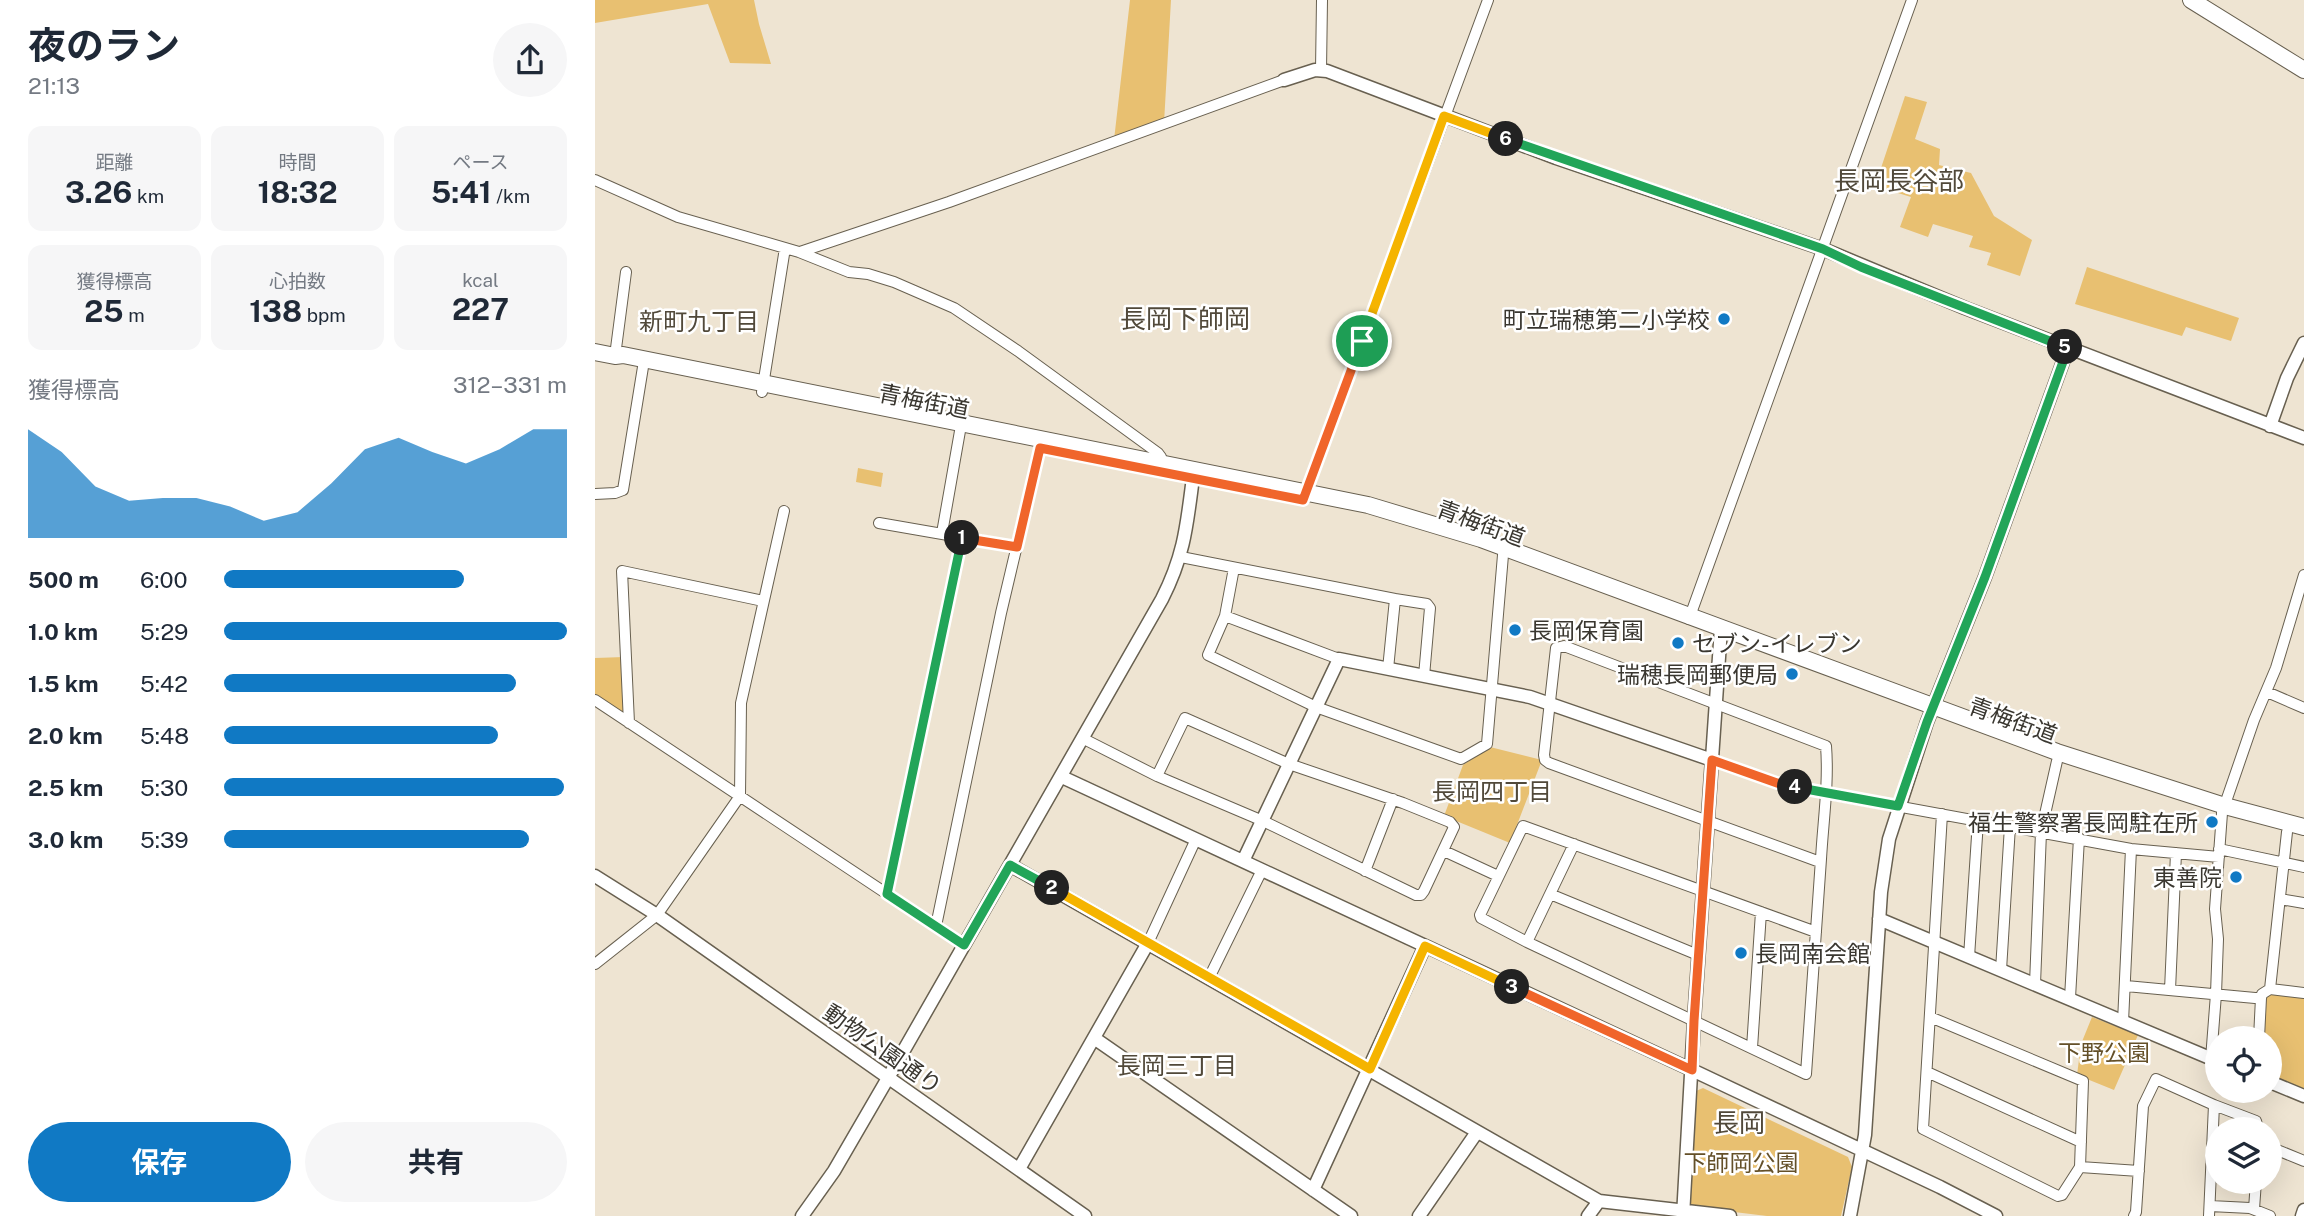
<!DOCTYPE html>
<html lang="ja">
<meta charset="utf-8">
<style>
:root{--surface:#fff;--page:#f6f6f7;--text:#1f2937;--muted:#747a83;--accent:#1079c4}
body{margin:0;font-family:"Public Sans","Noto Sans JP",sans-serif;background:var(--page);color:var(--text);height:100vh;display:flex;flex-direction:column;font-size:26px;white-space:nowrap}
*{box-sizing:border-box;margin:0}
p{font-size:23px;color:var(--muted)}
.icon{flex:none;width:38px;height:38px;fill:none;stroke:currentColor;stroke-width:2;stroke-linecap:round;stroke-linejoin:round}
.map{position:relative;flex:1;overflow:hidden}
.details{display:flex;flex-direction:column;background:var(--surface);width:595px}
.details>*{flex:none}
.controls{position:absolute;left:1610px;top:1026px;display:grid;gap:14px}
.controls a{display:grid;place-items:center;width:77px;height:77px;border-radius:50%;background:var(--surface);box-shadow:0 7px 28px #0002;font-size:35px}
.pin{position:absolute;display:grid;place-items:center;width:60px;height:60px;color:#fff;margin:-30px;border:4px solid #fff;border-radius:50%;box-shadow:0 2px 7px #0007}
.km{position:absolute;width:35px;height:35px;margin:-18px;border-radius:50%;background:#222;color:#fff;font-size:19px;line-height:35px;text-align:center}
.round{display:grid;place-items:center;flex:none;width:74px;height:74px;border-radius:37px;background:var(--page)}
.headline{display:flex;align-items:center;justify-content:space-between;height:119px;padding:0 28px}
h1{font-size:38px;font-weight:700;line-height:52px}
.stats{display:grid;grid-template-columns:repeat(3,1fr);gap:10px;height:119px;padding:7px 28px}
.stats div{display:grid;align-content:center;border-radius:14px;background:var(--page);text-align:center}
.stats b{font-size:30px;font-weight:700}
.stats small{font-size:19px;font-weight:400}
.stats p{font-size:19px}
.chart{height:196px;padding:14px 28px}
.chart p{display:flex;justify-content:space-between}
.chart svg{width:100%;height:126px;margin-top:7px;fill:var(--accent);opacity:.7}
.primary-button{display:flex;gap:14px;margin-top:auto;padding:14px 28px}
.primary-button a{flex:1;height:80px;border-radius:42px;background:var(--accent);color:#fff;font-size:28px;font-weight:700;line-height:80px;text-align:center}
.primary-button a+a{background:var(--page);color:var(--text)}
ul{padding:0 28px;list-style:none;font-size:23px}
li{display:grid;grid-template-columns:112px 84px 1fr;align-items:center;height:52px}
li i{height:18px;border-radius:9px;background:var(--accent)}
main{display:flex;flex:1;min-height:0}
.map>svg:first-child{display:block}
.green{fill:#e8c071}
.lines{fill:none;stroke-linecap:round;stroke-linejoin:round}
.minor-casing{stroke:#686050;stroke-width:12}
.tertiary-casing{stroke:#686050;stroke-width:15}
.primary-casing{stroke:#686050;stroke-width:18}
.minor{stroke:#fff;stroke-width:10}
.tertiary{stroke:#fff;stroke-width:12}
.primary{stroke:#fff;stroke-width:16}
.split-1-casing{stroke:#fff;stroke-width:14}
.split-2-casing{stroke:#fff;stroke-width:14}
.split-3-casing{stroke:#fff;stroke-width:14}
.split-4-casing{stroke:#fff;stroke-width:14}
.split-5-casing{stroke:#fff;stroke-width:14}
.split-6-casing{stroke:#fff;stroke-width:14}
.split-7-casing{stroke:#fff;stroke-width:14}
.split-1{stroke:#f0652b;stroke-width:9}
.split-2{stroke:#22a559;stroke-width:9}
.split-3{stroke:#f5b400;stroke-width:9}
.split-4{stroke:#f0652b;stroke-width:9}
.split-5{stroke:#22a559;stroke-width:9}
.split-6{stroke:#22a559;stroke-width:9}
.split-7{stroke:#f5b400;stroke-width:9}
.poi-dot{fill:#1079c4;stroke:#fff;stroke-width:2.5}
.labels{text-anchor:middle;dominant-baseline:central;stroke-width:5;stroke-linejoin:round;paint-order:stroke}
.poi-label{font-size:23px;fill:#3a3730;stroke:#fff;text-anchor:end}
.street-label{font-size:23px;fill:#3a3730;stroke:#fff}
.park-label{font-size:23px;fill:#645028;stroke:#fff}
.neighbourhood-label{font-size:24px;fill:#51493a;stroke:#fff}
.quarter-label{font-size:26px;fill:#51493a;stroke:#fff}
</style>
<main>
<section class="details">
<div class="headline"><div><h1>夜のラン</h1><p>21:13</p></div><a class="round"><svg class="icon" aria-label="share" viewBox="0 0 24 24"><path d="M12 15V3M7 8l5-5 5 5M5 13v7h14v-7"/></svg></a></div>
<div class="stats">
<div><p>距離</p><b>3.26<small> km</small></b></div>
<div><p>時間</p><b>18:32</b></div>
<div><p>ペース</p><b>5:41<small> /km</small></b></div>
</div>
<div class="stats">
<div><p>獲得標高</p><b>25<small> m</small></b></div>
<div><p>心拍数</p><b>138<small> bpm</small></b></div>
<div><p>kcal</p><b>227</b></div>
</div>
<div class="chart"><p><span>獲得標高</span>312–331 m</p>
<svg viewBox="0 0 160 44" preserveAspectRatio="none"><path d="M0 44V6L10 14L20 26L30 31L40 30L50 30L60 33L70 38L80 35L90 25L100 13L110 9L120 14L130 18L140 13L150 6L160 6V44z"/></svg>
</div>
<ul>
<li><b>500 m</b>6:00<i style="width:70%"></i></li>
<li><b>1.0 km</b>5:29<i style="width:100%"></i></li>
<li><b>1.5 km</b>5:42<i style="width:85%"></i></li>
<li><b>2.0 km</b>5:48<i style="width:80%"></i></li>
<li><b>2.5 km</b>5:30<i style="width:99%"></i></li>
<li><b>3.0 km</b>5:39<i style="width:89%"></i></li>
</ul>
<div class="primary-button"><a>保存</a><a>共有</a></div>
</section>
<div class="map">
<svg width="1709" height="1216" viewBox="0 0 1709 1216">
<rect width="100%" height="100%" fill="#eee4d2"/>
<path class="green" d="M 0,0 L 159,0 L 164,24 L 176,64 L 135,63 L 113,4 L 0,23 Z
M 535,0 L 576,0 L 569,123 L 519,140 Z
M 1310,96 L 1332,102 L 1320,139 L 1345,149 L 1344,165 L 1376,173 L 1399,216 L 1437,240 L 1425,276 L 1392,265 L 1396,253 L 1374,247 L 1378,236 L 1338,224 L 1333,237 L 1305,227 L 1316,197 L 1280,186 Z
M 1492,267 L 1644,318 L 1636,341 L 1591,327 L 1587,336 L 1480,304 Z
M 263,468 L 288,473 L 286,487 L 261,482 Z
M 29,657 L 31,712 L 28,714 L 0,695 L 0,658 Z
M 895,747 L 947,760 L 915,843 L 849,816 L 868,765 Z
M 1673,992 L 1709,996 L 1709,1090 L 1675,1075 L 1675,1038 L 1668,1038 L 1670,995 Z
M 1497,1017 L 1543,1035 L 1519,1090 L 1482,1075 L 1486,1044 Z
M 1108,1088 L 1253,1157 L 1257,1167 L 1246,1216 L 1172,1216 L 1098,1207 L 1092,1202 L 1101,1091 Z"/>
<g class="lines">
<defs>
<path id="minor" d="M 726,70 L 727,0
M 0,180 L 83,217 L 204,252 L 254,272 L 273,274 L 299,282 L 359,308 L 423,351 L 563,453 L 566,457 L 564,467
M 205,252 L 354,202 L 689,80
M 20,356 L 31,272
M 167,392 L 190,248
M 0,494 L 20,493 L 28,490 L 48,367
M 708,500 L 893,0
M 284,523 L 422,547
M 347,533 L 365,431
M 586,557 L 800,599 L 793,669
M 639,568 L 630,616 L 613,655 L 721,707 L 866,759 L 892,744 L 908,555
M 800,599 L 832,604 L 835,608 L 829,676
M 630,616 L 744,659
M 1094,619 L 1317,0
M 1672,692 L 1709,708
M 0,700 L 369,945
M 590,718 L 694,764 L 808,803 L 855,822 L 859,827 L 829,891 L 826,895 L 821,895 L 668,821 L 562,776 Z
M 34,723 L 27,571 L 168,601
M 487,738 L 562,776
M 1117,760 L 1182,783 L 1230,793 L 1536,849 L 1624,857
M 1624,849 L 1709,867
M 849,851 L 903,876
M 770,871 L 798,799
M 292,894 L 367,537
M 955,894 L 1103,955
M 1685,899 L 1709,903
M 341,926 L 406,613 L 445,448
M 1221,932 L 928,826 L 885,915 L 886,918 L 932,942 L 1211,1074 C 1216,1002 1221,930 1226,859 C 1228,822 1234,783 1231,746 L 969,646 L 961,648 L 949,755 L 950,760 L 954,763 L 1225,862
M 932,942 L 979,844
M 553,943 L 601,839
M 1374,957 L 1383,821
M 0,964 L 62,915 L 145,796 L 146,703 L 189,511
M 1406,970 L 1415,826
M 614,978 L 667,870
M 1440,984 L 1446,832 L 1462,761
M 1531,986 L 1660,998 L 1666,998 L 1667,994 L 1675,989 L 1709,993
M 1675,989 L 1692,832
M 1575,990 L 1581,853
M 1475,998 L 1484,838
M 1335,1017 L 1488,1081 L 1485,1167 L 1467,1195 L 1463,1196 L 1328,1129 L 1347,814
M 1528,1022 L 1536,849
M 1664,1038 L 1666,998
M 1157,1048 L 1166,912
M 1616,1059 L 1621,994 L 1623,939 L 1620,909 L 1627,813 L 1659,720 L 1681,668 L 1709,575
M 1332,1072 L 1486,1142
M 1675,1147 L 1709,1161
M 1485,1167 L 1544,1171
M 1615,1206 L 1655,1208 L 1675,1216
M 1659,1209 L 1661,1181
M 1539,1216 L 1541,1212 L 1548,1106 L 1561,1079 L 1619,1105 L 1661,1121 L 1663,1129
M 1614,1216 L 1619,1105"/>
<path id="tertiary" d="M 689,80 L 720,70 L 732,71 L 961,158 L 1228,249 L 1370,308 L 1709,438
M 1675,426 L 1692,378 L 1709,343
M 467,777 L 1097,1070 L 1345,1187 L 1401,1216
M 648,861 L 744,659 L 935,697 L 1117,760
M 415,865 L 1004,1201 L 1135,1216
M 0,876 L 62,915 L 490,1216
M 1284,919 L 1622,1061
M 499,1038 L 756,1216
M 1675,1082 L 1709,1096
M 424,1169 L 553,943
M 718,1190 L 830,946
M 207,1216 L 239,1171 L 293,1078 L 567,599 C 591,552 592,521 599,470
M 824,1216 L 882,1132
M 993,1216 L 1004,1201
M 1088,1216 L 1099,1021 L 1126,628
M 1255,1216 L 1270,1135 L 1286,892 L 1294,839 L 1332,722 L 1390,577 L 1473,348
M 1707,1216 L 1709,1210"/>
<path id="primary" d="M 1596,0 L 1709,70
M 0,352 L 20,356 L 28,355 L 773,505 L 886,539 L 1462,752 L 1630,806 L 1709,827"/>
</defs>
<use href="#minor" class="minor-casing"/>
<use href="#tertiary" class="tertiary-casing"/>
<use href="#primary" class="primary-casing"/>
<use href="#minor" class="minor"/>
<use href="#tertiary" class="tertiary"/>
<use href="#primary" class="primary"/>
</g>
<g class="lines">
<defs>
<path id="split-1" d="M 367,538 L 422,547 L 445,448 L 708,500 L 767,341"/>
<path id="split-2" d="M 367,538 L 292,894 L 369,945 L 415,865 L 457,888"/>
<path id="split-3" d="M 457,888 L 775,1069 L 830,946 L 917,987"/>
<path id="split-4" d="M 917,987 L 1097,1070 L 1099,1021 L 1117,760 L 1182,783 L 1200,787"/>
<path id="split-5" d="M 1200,787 L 1303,806 L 1332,722 L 1390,577 L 1473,348 L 1470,347"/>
<path id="split-6" d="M 911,139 L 1228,249 L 1266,267 L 1470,347"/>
<path id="split-7" d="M 767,341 L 849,116 L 911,139"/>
</defs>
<use href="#split-1" class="split-1-casing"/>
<use href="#split-2" class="split-2-casing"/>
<use href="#split-3" class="split-3-casing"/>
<use href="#split-4" class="split-4-casing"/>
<use href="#split-5" class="split-5-casing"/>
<use href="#split-6" class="split-6-casing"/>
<use href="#split-7" class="split-7-casing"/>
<use href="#split-1" class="split-1"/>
<use href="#split-2" class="split-2"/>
<use href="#split-3" class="split-3"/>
<use href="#split-4" class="split-4"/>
<use href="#split-5" class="split-5"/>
<use href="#split-6" class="split-6"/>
<use href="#split-7" class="split-7"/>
</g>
<g class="poi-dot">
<circle cx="1129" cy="319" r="7"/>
<circle cx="920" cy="630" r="7"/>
<circle cx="1083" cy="643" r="7"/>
<circle cx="1197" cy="674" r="7"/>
<circle cx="1617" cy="822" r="7"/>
<circle cx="1641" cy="877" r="7"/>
<circle cx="1146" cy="953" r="7"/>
</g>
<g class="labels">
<g class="poi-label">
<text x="1115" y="319">町立瑞穂第二小学校</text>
<text x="934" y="630" text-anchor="start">長岡保育園</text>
<text x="1097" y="643" text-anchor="start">セブン-イレブン</text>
<text x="1183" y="674">瑞穂長岡郵便局</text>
<text x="1603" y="822">福生警察署長岡駐在所</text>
<text x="1627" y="877">東善院</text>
<text x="1160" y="953" text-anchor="start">長岡南会館</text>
</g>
<g class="street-label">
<text transform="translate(329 401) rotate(11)">青梅街道</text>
<text transform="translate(886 523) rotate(20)">青梅街道</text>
<text transform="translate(1418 720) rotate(20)">青梅街道</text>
<text transform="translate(288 1049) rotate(35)">動物公園通り</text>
</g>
<g class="park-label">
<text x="1509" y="1052">下野公園</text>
<text x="1146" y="1162">下師岡公園</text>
</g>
<g class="neighbourhood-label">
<text x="104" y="321">新町九丁目</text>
<text x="897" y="791">長岡四丁目</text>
<text x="582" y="1065">長岡三丁目</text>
</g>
<g class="quarter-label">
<text x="1304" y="180">長岡長谷部</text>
<text x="590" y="318">長岡下師岡</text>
<text x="1144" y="1122">長岡</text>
</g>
</g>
</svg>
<div class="controls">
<a><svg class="icon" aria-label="locate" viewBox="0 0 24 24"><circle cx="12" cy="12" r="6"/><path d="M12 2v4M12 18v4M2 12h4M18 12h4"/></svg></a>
<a><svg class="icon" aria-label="layers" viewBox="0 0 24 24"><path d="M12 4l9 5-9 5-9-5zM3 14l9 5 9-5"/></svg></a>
</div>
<div class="pin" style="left:767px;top:341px;background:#1e9e55"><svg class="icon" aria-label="arrive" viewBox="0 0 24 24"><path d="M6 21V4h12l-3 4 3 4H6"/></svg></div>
<b class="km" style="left:367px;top:538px">1</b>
<b class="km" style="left:457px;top:888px">2</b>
<b class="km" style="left:917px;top:987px">3</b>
<b class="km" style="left:1200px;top:787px">4</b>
<b class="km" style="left:1470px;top:347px">5</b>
<b class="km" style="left:911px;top:139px">6</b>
</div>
</main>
